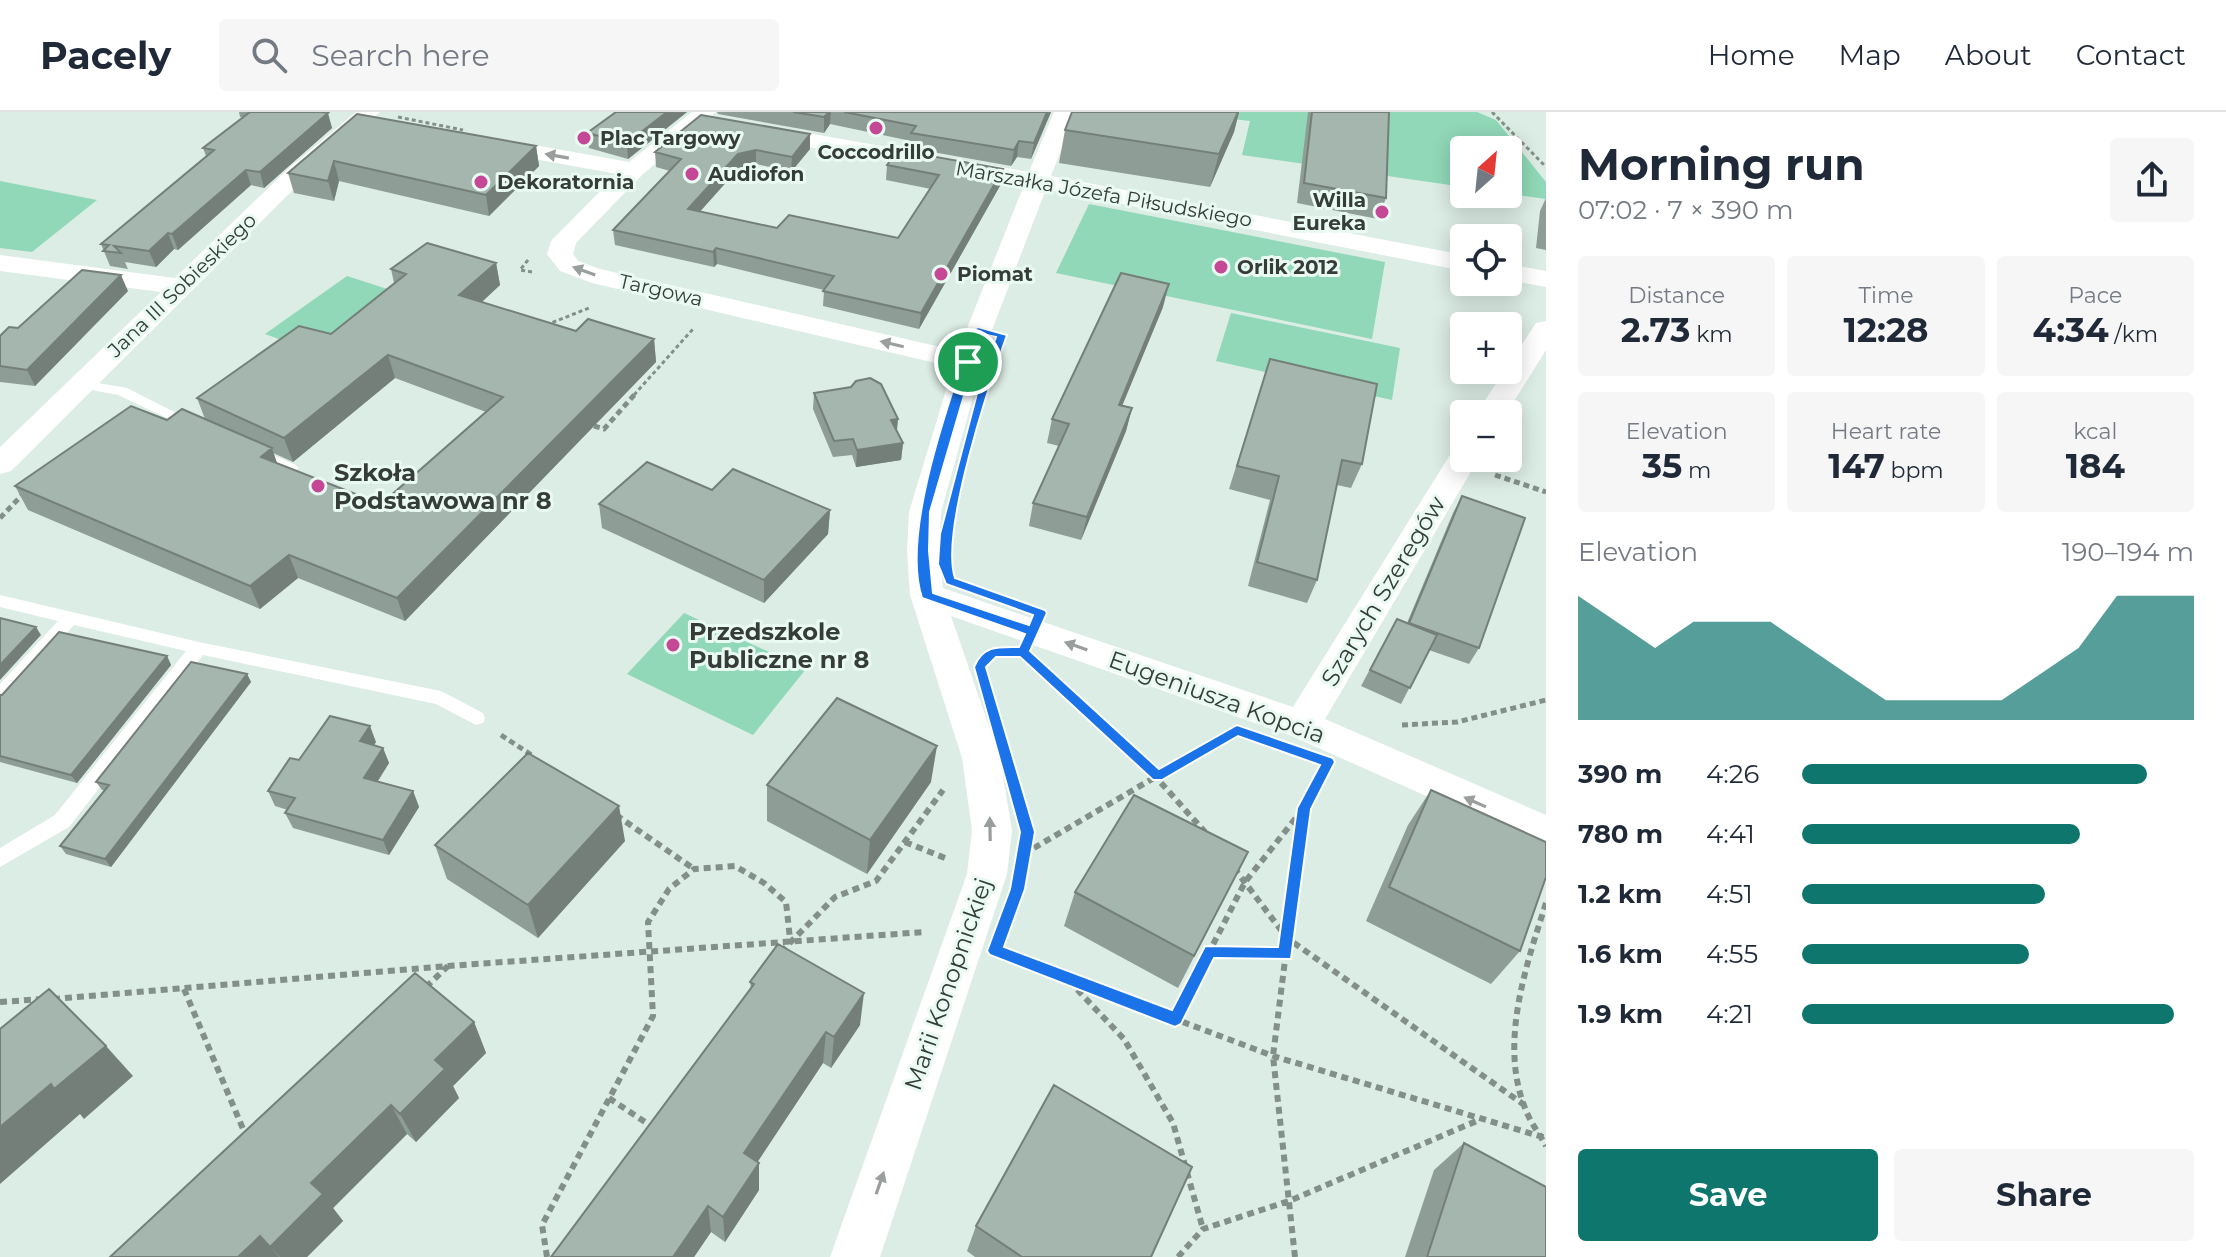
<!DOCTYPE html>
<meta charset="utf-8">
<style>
:root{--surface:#fff;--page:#f6f6f7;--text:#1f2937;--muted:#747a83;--line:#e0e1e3;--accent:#0f766e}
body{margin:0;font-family:Montserrat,sans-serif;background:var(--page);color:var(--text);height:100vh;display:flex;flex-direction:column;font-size:30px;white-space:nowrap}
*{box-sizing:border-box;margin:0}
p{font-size:26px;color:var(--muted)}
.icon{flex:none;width:44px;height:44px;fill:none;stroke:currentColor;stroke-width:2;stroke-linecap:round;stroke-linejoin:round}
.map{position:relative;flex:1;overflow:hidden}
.side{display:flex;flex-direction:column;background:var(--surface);width:680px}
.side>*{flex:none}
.needle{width:52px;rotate:27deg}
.controls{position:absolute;left:1450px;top:24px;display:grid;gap:16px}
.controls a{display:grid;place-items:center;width:72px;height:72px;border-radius:8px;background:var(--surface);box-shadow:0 4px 20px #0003;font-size:40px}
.pin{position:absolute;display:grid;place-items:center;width:68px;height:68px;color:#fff;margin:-34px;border:4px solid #fff;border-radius:50%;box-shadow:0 2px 8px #0007}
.round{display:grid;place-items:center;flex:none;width:84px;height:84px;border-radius:8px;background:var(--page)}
.head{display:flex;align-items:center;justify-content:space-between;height:136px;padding:0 32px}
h1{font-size:44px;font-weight:700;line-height:60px}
.figures{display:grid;grid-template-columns:repeat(3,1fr);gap:12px;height:136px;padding:8px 32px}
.figures div{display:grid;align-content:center;border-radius:8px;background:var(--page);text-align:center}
.figures b{font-size:34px;font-weight:700}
.figures small{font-size:22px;font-weight:400}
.figures p{font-size:22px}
.chart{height:224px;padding:16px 32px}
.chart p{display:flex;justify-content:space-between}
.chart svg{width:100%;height:144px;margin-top:8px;fill:var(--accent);opacity:.7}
.cta{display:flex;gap:16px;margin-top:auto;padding:16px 32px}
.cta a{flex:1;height:92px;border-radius:8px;background:var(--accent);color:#fff;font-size:32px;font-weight:700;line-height:92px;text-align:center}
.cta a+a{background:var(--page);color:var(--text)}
ul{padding:0 32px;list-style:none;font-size:26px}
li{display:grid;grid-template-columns:128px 96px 1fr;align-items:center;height:60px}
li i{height:20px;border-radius:10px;background:var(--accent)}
header{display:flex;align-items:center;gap:48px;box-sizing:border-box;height:112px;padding:0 40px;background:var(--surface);border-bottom:2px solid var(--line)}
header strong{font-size:38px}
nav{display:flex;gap:44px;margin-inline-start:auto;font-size:28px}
.search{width:560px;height:72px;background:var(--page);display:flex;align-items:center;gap:20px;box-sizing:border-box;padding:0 28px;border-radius:8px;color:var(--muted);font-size:30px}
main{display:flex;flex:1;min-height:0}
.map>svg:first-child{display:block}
.green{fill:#90d8b8}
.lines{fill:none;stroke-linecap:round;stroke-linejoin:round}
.path-far2{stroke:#838f89;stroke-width:3;stroke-dasharray:4 3;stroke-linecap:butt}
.path-far1{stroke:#838f89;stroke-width:5;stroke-dasharray:6 4;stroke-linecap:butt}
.path{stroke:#838f89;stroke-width:6;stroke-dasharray:7 5;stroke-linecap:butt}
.service{fill:#fff;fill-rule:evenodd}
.minor{fill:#fff;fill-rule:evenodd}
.wall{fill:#8e9d96;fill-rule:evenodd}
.shaded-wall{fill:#747f7a}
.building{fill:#a5b6ae;stroke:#747f7a;stroke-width:2}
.oneway{fill:#9a9e9c}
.route{fill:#1a73e8;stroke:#fff;stroke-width:2;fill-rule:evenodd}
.poi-dot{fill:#c54897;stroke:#e9faf2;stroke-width:3}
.labels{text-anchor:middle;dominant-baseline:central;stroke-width:6;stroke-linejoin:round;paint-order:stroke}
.far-poi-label{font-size:20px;font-weight:bold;fill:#363d39;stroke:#e9faf2;text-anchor:start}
.far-street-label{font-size:20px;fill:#363d39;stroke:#e9faf2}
.poi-label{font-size:24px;font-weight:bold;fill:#363d39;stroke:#e9faf2;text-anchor:start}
.street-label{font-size:24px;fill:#363d39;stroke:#e9faf2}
</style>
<header>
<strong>Pacely</strong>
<div class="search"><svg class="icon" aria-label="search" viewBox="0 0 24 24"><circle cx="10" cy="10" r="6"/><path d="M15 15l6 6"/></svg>Search here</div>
<nav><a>Home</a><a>Map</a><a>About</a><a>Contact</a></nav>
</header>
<main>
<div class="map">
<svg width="1546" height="1145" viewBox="0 0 1546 1145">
<rect width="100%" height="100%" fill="#dcede5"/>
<path class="green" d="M 1176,0 L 1477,0 L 1496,8 L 1546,70 L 1546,87 L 1508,82 L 1508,38 L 1464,38 L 1464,75 L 1242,43 L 1250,9 Z
M 0,69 L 97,88 L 32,140 L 0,136 Z
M 1089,92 L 1385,150 L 1372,227 L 1056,161 Z
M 347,164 L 412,185 L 307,237 L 265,222 Z
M 1231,201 L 1400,236 L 1392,288 L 1216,249 Z
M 684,501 L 806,557 L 753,623 L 627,562 Z"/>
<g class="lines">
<path class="path-far2" d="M 1492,0 L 1546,55
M 398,5 L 463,18
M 528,148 L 520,158 L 532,160
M 546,213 L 589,196
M 634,283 L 693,217"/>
<path class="path-far1" d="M 594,314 L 604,317 L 636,281
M 1495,363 L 1546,380
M 0,406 L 25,380
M 1051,566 L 1148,655
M 1402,613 L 1457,610 L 1546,588
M 501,623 L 533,644
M 1172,655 L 1226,624"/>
<path class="path" d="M 1145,653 L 1205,720
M 616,703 L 694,757
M 905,730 L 945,746
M 1034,736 L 1176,653
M 1234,756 L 1287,826 L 1523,992
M 1546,791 C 1526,854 1499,931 1525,996 C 1530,1010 1539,1021 1546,1034
M 1210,839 L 1285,842
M 781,840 L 835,785 L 876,769 L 943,678
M 1003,842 L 1273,944 L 1546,1026
M 1069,869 L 1124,927 L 1173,1011 L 1203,1117
M 426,875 L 448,854
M 184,877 L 246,1024
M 53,887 L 448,854 L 924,820
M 0,890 L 43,887
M 1175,907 L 1245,770 L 1303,697
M 609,986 L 654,1016
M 547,1145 L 542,1113 L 653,904 L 648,810 L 669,777 L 694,757 L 735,754 L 764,771 L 786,790 L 790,827
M 1178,1145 L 1203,1117 L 1289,1089 L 1479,1008
M 1295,1145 L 1273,944 L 1304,696 L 1322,662"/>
<path class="service" d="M 81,268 L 127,276 L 200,313 L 193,318 L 188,316 L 118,283 L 76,275 L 76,269 Z
M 257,336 L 296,353 L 299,356 L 291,361 L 252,344 L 252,338 Z
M 0,483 L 199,530 L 441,579 L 483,601 L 485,606 L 483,611 L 476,613 L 436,592 L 203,543 L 69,715 L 0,755 L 0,736 L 55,703 L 186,539 L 74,513 L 6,589 L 0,591 L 0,572 L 58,509 L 0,495 Z"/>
<path class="minor" d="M 356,0 L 380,0 L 305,66 L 11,359 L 0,362 L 0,335 L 161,180 L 0,159 L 0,143 L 175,166 L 289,56 Z
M 692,0 L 716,0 L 642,63 L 576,131 L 573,142 L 578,149 L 600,157 L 958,239 L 1024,73 L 762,27 L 751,20 L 762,13 L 1029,60 L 1054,0 L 1076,0 L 1051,64 L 1464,143 L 1464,159 L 1046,77 L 992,218 L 941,400 L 939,439 L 943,476 L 1293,595 L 1453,338 L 1464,335 L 1464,346 L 1479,346 L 1325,607 L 1546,703 L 1546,737 L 1289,623 L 951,504 L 1000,646 L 1012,718 L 1007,762 L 880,1145 L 830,1145 L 967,762 L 972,718 L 962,646 L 910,483 L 907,439 L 909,400 L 953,255 L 592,171 L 560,159 L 547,142 L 551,129 L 617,62 L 490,39 L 482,37 L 479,32 L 482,27 L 490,25 L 629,50 Z
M 1508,152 L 1546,159 L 1546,175 L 1508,168 Z
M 1546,209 L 1546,238 L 1506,302 L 1476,302 L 1536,211 Z"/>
</g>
<path class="wall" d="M 239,0 L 329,0 L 327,1 L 332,16 L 264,76 L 251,73 L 178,138 L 174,137 L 156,155 L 125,150 L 128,157 L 110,154 L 101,132 L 206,44 L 203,36 L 243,5 L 240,5 Z
M 616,0 L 687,0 L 628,47 L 589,36 L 587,21 Z
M 717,0 L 1051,0 L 1031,47 L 1017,45 L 1011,54 L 910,36 L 911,29 L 830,12 L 824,21 L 718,2 Z
M 1072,0 L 1239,0 L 1234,20 L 1210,75 L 1059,51 L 1065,18 Z
M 1308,0 L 1389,0 L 1386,86 L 1378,107 L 1297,91 Z
M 357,2 L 536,34 L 539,54 L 489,104 L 339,69 L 334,89 L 294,81 L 288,61 Z
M 810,37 L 791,60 L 756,52 L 738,57 L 700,99 L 777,116 L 898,126 L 931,77 L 886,68 L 887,53 L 1001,72 L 919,217 L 823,194 L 824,178 L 717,152 L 714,155 L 615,133 L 613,118 L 670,59 L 656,55 L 655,40 Z
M 1546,86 L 1546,138 L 1536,136 L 1540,99 Z
M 496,151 L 500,173 L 482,190 L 576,219 L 654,227 L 656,250 L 405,509 L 298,466 L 260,497 L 28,398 L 15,374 L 167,308 L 205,307 L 197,286 L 331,222 L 394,171 L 391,157 ZM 395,266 L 486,300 L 381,392 L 277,351 L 273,341 L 293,350 Z
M 128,179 L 35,274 L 0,270 L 0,224 L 18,216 Z
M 1163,195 L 1122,293 L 1132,296 L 1126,319 L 1081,428 L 1029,414 L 1033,391 L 1059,334 L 1047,331 L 1052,307 Z
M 1270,247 L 1362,352 L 1351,376 L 1337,373 L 1317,468 L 1307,491 L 1248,474 L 1270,388 L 1229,377 Z
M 814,281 L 898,307 L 897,319 L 903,331 L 901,348 L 856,355 L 852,343 L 833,345 L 813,297 Z
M 712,378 L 830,398 L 828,422 L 764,491 L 602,416 L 599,392 Z
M 1462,384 L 1479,536 L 1469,552 L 1429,538 L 1401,592 L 1361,574 L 1397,507 L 1407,511 L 1453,401 Z
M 167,544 L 171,553 L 77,671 L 0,650 L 0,583 Z
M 247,562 L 251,570 L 111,755 L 66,742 L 60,734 L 104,678 L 102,678 L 96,670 Z
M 376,630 L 374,633 L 383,636 L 389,651 L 378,669 L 413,679 L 419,695 L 389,743 L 293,716 L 285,701 L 288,698 L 275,694 L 268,679 L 299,648 Z
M 931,670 L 867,762 L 767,709 L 767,673 Z
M 1431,678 L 1520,839 L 1491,872 L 1366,809 L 1408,713 Z
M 625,729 L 538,826 L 447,767 L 435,733 Z
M 1248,740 L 1178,876 L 1064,814 L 1075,780 Z
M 750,870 L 860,913 L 831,956 L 823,951 L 757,1050 L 759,1051 L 759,1078 L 725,1130 L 711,1120 L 694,1145 L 551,1145 L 751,877 Z
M 474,910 L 486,941 L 453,974 L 459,986 L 416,1030 L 407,1022 L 333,1096 L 343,1109 L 307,1145 L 110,1145 Z
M 1464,1031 L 1546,1145 L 1405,1145 L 1434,1058 Z
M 976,1114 L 1151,1145 L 975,1145 L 967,1139 Z"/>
<path class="shaded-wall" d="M 667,0 L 687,0 L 628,47 L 627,31 Z
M 829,0 L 831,0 L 830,12 L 824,21 L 824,5 Z
M 1047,0 L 1051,0 L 1031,47 L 1034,31 Z
M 1238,0 L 1239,0 L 1234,20 L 1210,75 L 1219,42 Z
M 328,1 L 332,16 L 264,76 L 260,60 Z
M 810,22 L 810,37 L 791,60 L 792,45 Z
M 1019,29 L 1017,45 L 1011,54 L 1014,38 Z
M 536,34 L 539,54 L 489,104 L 486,83 Z
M 756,38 L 756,52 L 738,57 L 689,112 L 688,97 L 738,42 Z
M 334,49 L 339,69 L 334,89 L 328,69 Z
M 1003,57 L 1001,72 L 919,217 L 921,201 Z
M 246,58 L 251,73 L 178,138 L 172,122 Z
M 168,121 L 174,137 L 156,155 L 149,139 Z
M 716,136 L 717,152 L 714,155 L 713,140 Z
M 496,151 L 500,173 L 464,206 L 459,183 Z
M 121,163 L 128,179 L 35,274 L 27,258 Z
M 1169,172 L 1163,195 L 1113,316 L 1119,293 Z
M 654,227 L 656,250 L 405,509 L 397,486 Z
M 388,243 L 395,266 L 293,350 L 284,326 Z
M 1132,296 L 1126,319 L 1081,428 L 1087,405 Z
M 898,307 L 896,323 L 891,308 Z
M 903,331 L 901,348 L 856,355 L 857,338 Z
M 272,336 L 280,360 L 261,345 Z
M 830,398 L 828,422 L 764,491 L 764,468 Z
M 289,443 L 298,466 L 260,497 L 250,474 Z
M 36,515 L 41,523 L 0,568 L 0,553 Z
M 167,544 L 171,553 L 77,671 L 71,663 Z
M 247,562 L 251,570 L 111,755 L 105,747 Z
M 370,614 L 376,630 L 366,645 L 360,629 Z
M 937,634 L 931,670 L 867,762 L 870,728 Z
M 383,636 L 389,651 L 370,681 L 364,666 Z
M 413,679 L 419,695 L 389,743 L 383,728 Z
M 619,694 L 625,729 L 538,826 L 528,793 Z
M 864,881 L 860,913 L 831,956 L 834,925 Z
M 474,910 L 486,941 L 453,974 L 459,986 L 416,1030 L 400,1002 L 435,948 Z
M 826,920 L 823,951 L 745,1069 L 744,1041 Z
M 106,934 L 133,964 L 84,1007 L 80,1002 L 0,1072 L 0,1015 L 51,972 Z
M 391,993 L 407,1022 L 333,1096 L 343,1109 L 307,1145 L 280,1145 L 270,1135 L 311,1071 Z
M 759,1051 L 759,1078 L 725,1130 L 723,1105 Z
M 708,1094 L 711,1120 L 694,1145 L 673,1145 Z
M 260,1124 L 279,1145 L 238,1145 Z"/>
<path class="building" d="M 250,0 L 321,0 L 328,1 L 260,60 L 246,58 L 172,122 L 168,121 L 149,139 L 114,134 L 121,141 L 103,139 L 109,133 L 101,132 L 214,38 L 203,36 Z
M 616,0 L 667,0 L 627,31 L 587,21 Z
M 793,0 L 829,0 L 824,5 Z
M 844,0 L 1047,0 L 1034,31 L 1019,29 L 1014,38 L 911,21 L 916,14 Z
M 1072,0 L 1238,0 L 1219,42 L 1065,18 Z
M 1312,0 L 1389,0 L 1386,86 L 1304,71 Z
M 357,2 L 536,34 L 486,83 L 334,49 L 328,69 L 288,61 Z
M 701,3 L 810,22 L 792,45 L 756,38 L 738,42 L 688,97 L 777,116 L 789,103 L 898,126 L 939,63 L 887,53 L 898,38 L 1003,57 L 921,201 L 823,179 L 834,164 L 716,136 L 713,140 L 613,118 L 681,47 L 655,40 Z
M 427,131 L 496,151 L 459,183 L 576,219 L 588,207 L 654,227 L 397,486 L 289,443 L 250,474 L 15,374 L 131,294 L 167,308 L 182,297 L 272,336 L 261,345 L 381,392 L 503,285 L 388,243 L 284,326 L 197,286 L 299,214 L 331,222 L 406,162 L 391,157 Z
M 82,158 L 121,163 L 27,258 L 0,254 L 0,224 L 9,215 L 18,216 Z
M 1121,161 L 1169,172 L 1119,293 L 1132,296 L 1087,405 L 1033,391 L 1069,312 L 1052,307 Z
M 1270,247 L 1377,272 L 1362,352 L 1342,348 L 1317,468 L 1257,450 L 1279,364 L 1237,354 Z
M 870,266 L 881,272 L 898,307 L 891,308 L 903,331 L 857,338 L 853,327 L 834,329 L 814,281 L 851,275 L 856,269 Z
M 647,350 L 712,378 L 733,357 L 830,398 L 764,468 L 599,392 Z
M 1462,384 L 1525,406 L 1479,536 L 1409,511 Z
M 0,506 L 36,515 L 0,553 Z
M 1397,507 L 1437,523 L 1410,576 L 1370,558 Z
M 59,520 L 167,544 L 71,663 L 0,644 L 0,583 L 2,583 Z
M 191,550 L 247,562 L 105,747 L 60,734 L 109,673 L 96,670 Z
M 837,586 L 937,634 L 870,728 L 767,673 Z
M 330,604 L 370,614 L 360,629 L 383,636 L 364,666 L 413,679 L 383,728 L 285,701 L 295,686 L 268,679 L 290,646 L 299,648 Z
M 528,641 L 619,694 L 528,793 L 435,733 Z
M 1431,678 L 1546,730 L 1546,765 L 1520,839 L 1389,775 Z
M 1134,683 L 1248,740 L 1194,844 L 1075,780 Z
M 778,832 L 864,881 L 834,925 L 826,920 L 744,1041 L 759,1051 L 723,1105 L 708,1094 L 673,1145 L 551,1145 L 754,872 L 750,870 Z
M 415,861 L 474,910 L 435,948 L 445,957 L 400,1002 L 391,993 L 311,1071 L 323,1082 L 270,1135 L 260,1124 L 238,1145 L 110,1145 Z
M 49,877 L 106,934 L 54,977 L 51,972 L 0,1015 L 0,917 Z
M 1054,973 L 1192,1055 L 1151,1145 L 1022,1145 L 976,1114 Z
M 1464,1031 L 1546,1075 L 1546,1145 L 1427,1145 Z"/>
<defs><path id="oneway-solid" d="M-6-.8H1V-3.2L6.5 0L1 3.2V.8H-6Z" transform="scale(2)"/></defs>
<g class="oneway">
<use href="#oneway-solid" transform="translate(557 44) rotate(-170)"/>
<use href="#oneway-solid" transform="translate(584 159) rotate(-160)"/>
<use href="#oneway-solid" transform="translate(892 232) rotate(-167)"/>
<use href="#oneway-solid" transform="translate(1076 534) rotate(-161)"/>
<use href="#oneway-solid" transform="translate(1475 690) rotate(-156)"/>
<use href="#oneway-solid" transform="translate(990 717) rotate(-91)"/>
<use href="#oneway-solid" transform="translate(880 1071) rotate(-71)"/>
</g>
<path class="route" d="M 978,215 L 1007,223 C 989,273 940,420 955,466 L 1045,498 L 1047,501 L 1030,539 L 1159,657 L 1237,613 L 1333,646 L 1335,650 L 1311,697 L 1291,847 L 1214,846 L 1181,912 L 1175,915 L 990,843 L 987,839 L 1010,777 L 1020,720 L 974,555 C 983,533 998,535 1019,535 L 1025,522 L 922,486 C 900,421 951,284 973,218 ZM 982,222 L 996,225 L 979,274 L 940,422 L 938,452 L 946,472 L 1033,503 L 1029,513 L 933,481 L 929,439 L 930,400 ZM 996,545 L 1020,545 L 1153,668 L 1162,668 L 1238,624 L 1320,653 L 1297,696 L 1278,835 L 1205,834 L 1172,898 L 1004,835 L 1025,777 L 1035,720 L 986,555 Z"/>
<g class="poi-dot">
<circle cx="876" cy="16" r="8"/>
<circle cx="584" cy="26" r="8"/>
<circle cx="692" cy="62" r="8"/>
<circle cx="481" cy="70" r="8"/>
<circle cx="1382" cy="100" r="8"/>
<circle cx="1221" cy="155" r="8"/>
<circle cx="941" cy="162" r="8"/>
<circle cx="318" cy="374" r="8"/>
<circle cx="673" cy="533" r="8"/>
</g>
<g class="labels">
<g class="far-poi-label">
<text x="600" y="26">Plac Targowy</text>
<text x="876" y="40" text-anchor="middle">Coccodrillo</text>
<text x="708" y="62">Audiofon</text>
<text x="497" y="70">Dekoratornia</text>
<text x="1366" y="88" text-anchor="end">Willa<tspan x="1366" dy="23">Eureka</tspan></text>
<text x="1237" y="155">Orlik 2012</text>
<text x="957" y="162">Piomat</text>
</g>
<g class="far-street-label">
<text transform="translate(1104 82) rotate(10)">Marszałka Józefa Piłsudskiego</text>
<text transform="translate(182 173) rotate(-44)">Jana III Sobieskiego</text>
<text transform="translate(661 178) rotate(13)">Targowa</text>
</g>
<g class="poi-label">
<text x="334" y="360">Szkoła<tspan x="334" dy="28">Podstawowa nr 8</tspan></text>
<text x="689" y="519">Przedszkole<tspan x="689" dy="28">Publiczne nr 8</tspan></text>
</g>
<g class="street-label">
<text transform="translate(1383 479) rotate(-59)">Szarych Szeregów</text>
<text transform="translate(1217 585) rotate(20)">Eugeniusza Kopcia</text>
<text transform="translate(948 872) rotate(-71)">Marii Konopnickiej</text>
</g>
</g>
</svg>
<div class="controls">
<a><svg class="needle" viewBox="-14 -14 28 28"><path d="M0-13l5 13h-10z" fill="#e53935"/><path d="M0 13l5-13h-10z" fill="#747a83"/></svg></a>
<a><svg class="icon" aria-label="locate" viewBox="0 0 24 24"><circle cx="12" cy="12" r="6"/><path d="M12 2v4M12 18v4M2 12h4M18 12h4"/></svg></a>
<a>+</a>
<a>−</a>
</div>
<div class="pin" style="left:968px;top:250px;background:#1e9e55"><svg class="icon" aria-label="arrive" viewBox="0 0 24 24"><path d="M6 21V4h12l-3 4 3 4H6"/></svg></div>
</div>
<section class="side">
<div class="head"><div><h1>Morning run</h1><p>07:02 · 7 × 390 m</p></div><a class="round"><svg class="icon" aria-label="share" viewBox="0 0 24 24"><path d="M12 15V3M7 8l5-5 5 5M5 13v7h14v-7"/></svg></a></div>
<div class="figures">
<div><p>Distance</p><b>2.73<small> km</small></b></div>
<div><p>Time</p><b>12:28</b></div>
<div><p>Pace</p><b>4:34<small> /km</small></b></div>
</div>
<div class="figures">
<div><p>Elevation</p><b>35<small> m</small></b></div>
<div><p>Heart rate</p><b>147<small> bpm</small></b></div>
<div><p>kcal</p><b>184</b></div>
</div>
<div class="chart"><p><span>Elevation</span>190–194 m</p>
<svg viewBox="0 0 160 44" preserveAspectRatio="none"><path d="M0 44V6L10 14L20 22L30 14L40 14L50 14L60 22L70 30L80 38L90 38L100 38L110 38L120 30L130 22L140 6L150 6L160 6V44z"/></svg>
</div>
<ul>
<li><b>390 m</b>4:26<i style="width:88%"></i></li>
<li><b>780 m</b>4:41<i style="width:71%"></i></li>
<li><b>1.2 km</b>4:51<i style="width:62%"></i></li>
<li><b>1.6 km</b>4:55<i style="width:58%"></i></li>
<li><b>1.9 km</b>4:21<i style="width:95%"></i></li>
</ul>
<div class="cta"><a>Save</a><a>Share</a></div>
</section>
</main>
